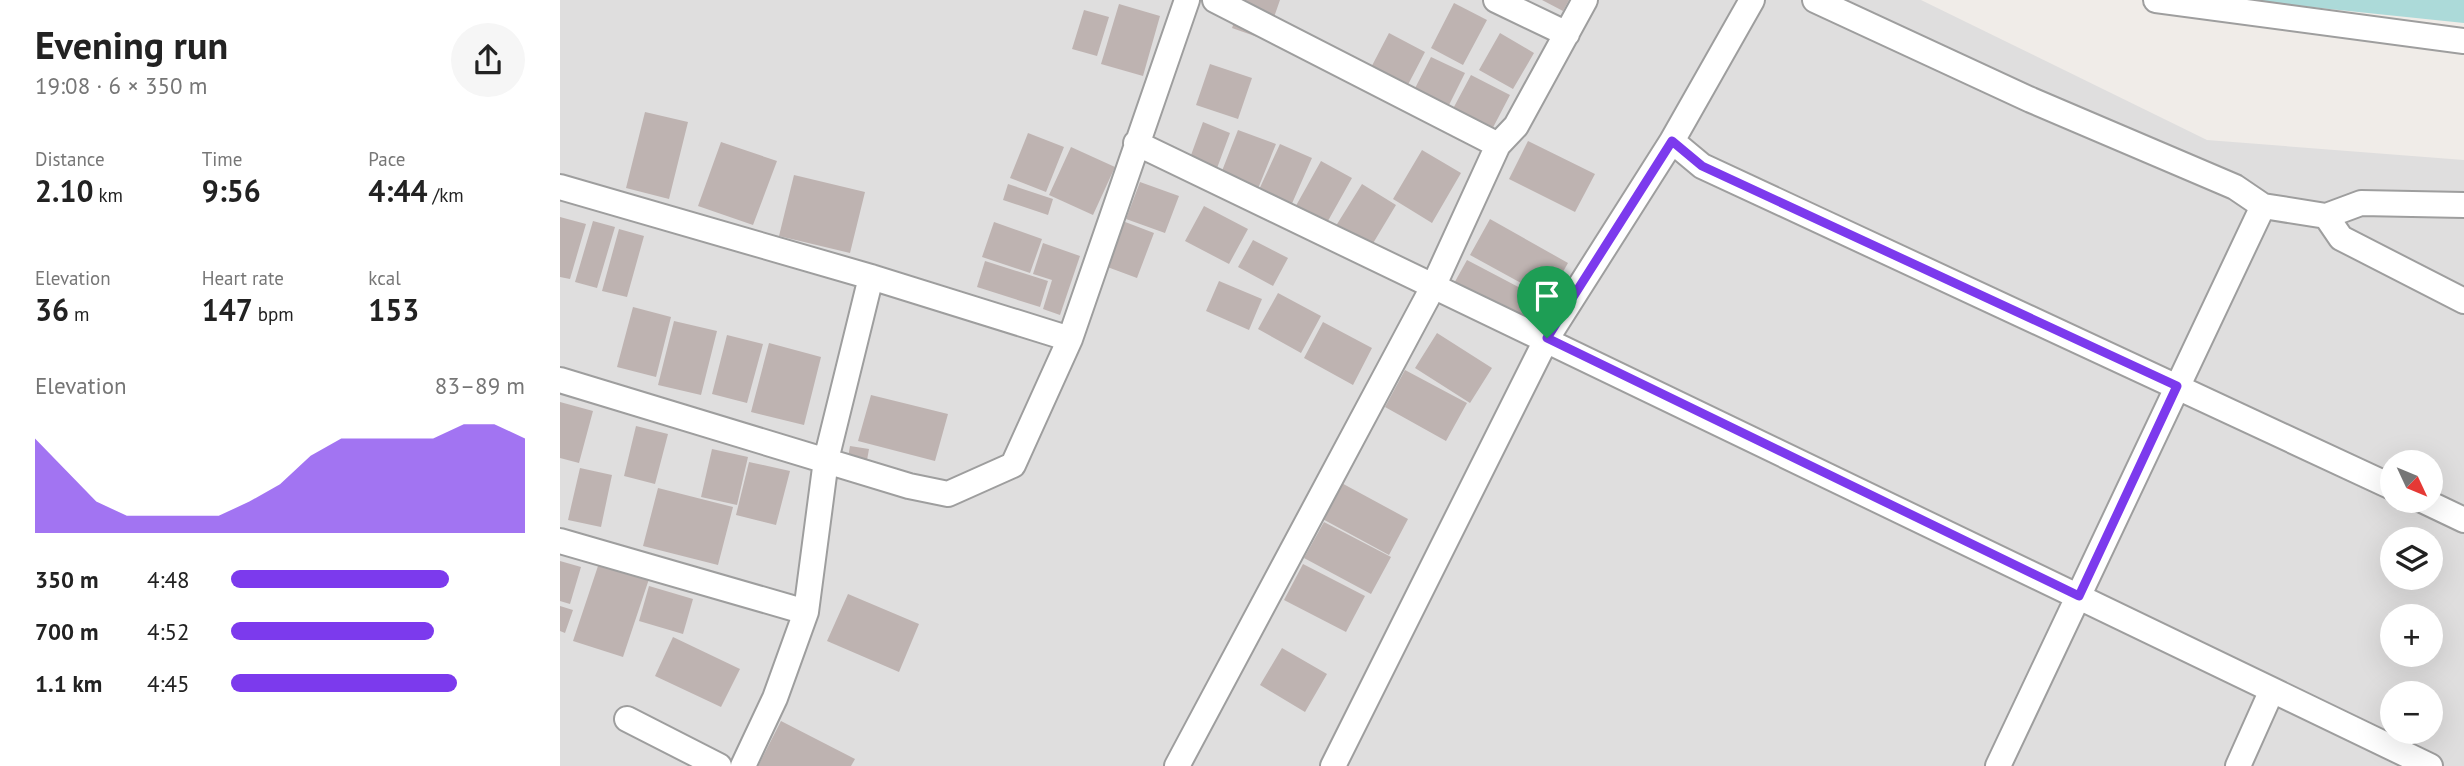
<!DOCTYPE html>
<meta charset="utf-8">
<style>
:root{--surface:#fff;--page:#f6f6f6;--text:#222;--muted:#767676;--accent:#7c3aed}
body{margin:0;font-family:"PT Sans",sans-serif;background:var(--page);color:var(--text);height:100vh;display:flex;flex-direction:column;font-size:26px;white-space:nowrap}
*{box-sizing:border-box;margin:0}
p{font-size:23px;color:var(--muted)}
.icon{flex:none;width:38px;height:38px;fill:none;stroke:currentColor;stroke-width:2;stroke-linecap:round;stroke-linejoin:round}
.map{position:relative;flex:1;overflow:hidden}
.side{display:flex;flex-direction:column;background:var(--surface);width:560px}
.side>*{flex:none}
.needle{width:46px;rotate:134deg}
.buttons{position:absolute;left:1820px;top:450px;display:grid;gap:14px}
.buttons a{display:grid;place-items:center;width:63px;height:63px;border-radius:50%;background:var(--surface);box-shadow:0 7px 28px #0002;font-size:35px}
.pin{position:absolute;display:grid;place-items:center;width:60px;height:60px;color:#fff;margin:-72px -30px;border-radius:50% 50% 50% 0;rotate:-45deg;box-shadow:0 0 7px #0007}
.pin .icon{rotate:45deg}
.round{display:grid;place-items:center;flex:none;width:74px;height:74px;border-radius:37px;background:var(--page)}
.head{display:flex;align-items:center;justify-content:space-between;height:119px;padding:0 35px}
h1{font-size:38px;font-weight:700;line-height:52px}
.metrics{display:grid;grid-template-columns:repeat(3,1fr);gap:10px;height:119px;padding:7px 35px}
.metrics div{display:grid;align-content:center}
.metrics b{font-size:30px;font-weight:700}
.metrics small{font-size:19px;font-weight:400}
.metrics p{font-size:19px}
.chart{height:196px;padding:14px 35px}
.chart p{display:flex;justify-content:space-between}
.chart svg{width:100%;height:126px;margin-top:7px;fill:var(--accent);opacity:.7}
ul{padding:0 35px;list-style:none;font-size:23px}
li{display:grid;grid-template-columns:112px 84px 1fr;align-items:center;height:52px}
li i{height:18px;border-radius:9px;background:var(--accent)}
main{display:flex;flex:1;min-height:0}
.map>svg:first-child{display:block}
.residential{fill:#dfdede;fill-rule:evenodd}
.water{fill:#acdad9}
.building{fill:#beb3b1}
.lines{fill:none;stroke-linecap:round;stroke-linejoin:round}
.minor-casing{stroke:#9e9e9e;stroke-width:28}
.minor{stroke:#fff;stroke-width:24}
.route-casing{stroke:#fff;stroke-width:14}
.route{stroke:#7c3aed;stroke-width:9}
</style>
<main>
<section class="side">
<div class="head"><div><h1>Evening run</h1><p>19:08 · 6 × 350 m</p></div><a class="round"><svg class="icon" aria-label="share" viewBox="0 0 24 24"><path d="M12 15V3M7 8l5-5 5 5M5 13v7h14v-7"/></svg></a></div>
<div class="metrics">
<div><p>Distance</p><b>2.10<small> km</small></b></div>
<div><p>Time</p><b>9:56</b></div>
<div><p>Pace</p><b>4:44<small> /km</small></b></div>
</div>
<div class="metrics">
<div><p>Elevation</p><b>36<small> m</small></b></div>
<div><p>Heart rate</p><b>147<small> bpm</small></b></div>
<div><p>kcal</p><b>153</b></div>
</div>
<div class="chart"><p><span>Elevation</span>83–89 m</p>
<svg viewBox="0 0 160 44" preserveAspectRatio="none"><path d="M0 44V11L10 22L20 33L30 38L40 38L50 38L60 38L70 33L80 27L90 17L100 11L110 11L120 11L130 11L140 6L150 6L160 11V44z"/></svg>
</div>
<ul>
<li><b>350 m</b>4:48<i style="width:74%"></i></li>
<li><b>700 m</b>4:52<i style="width:69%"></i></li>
<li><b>1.1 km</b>4:45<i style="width:77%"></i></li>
</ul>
</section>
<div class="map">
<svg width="1904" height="766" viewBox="0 0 1904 766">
<rect width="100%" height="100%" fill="#f0ece8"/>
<path class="residential" d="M 0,0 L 1361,0 L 1647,140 L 1904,160 L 1904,766 L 0,766 ZM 1832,462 L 1871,462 L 1871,500 L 1832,500 ZM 1832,539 L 1871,539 L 1871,578 L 1832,578 ZM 1832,616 L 1871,616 L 1871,654 L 1832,654 ZM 1832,693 L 1871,693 L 1871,732 L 1832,732 Z"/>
<path class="water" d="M 1684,0 L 1904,0 L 1904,23 Z"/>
<path class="building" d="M 682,0 L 720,0 L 706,40 L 672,28 Z
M 982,0 L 1009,0 L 1003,11 Z
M 894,3 L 927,20 L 903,65 L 871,48 Z
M 559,4 L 600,16 L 583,76 L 541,64 Z
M 524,10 L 549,17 L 537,56 L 512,49 Z
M 829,33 L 865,52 L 840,100 L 804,81 Z
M 940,33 L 974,53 L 953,89 L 919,70 Z
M 871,57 L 905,73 L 883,117 L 849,100 Z
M 650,64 L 692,78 L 678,119 L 636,105 Z
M 911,75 L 950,95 L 926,141 L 887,120 Z
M 85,112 L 128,122 L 109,199 L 66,188 Z
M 643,122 L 670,133 L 653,179 L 626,169 Z
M 678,130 L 716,144 L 697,191 L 660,176 Z
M 468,133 L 504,147 L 486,192 L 450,178 Z
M 968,141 L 1035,174 L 1015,212 L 949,179 Z
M 161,142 L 217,161 L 193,225 L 138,206 Z
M 720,144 L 752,158 L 730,208 L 697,194 Z
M 511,147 L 555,167 L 533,215 L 489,195 Z
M 862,150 L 901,173 L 872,223 L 833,199 Z
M 761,161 L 792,178 L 764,228 L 733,211 Z
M 234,175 L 305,192 L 290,253 L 219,236 Z
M 580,182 L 619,196 L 605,233 L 566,219 Z
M 448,184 L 493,199 L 488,215 L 443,200 Z
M 802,184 L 836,205 L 809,250 L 774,229 Z
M 644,206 L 688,229 L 669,264 L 625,241 Z
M 0,217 L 26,224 L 10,279 L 0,277 Z
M 930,219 L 1008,263 L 988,298 L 910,255 Z
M 560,220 L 594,233 L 577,278 L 542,265 Z
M 33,221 L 55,227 L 37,288 L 15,282 Z
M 434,222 L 482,239 L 470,273 L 422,257 Z
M 59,229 L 84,236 L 67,297 L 42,291 Z
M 693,240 L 728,258 L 713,286 L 678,267 Z
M 483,243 L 520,256 L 500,315 L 483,309 L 492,280 L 473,274 Z
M 907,260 L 983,300 L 964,338 L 887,296 Z
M 425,261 L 488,281 L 480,307 L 417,287 Z
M 659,281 L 702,299 L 689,330 L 646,311 Z
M 718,293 L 761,316 L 741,353 L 698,329 Z
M 73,307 L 111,317 L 96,377 L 57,367 Z
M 114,321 L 157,331 L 141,395 L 98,385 Z
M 763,322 L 812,348 L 793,385 L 744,358 Z
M 877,333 L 932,368 L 910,403 L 855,368 Z
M 167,335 L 203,344 L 187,403 L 152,394 Z
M 209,343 L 261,357 L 244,425 L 191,412 Z
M 845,370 L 907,403 L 886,441 L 825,407 Z
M 311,395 L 388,414 L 375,461 L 298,441 Z
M 0,402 L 33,411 L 19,463 L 0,458 Z
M 76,426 L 108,434 L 95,484 L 64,476 Z
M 290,446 L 309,449 L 304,477 L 285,474 Z
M 152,449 L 188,457 L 177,505 L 141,497 Z
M 189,462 L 230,471 L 216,525 L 176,515 Z
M 20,468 L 52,475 L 41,527 L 8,520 Z
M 776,480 L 848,519 L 829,555 L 757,516 Z
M 98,488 L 173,507 L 158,565 L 83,546 Z
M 764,522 L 831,557 L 811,594 L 744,558 Z
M 0,561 L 21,567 L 10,604 L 0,601 Z
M 39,563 L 89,579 L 63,657 L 13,641 Z
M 743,564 L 805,596 L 786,632 L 724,600 Z
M 89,586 L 133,599 L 123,634 L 79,621 Z
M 288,594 L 359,624 L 339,672 L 267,641 Z
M 0,606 L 13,610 L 5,633 L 0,631 Z
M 113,637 L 180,669 L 161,707 L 95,676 Z
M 722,648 L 767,674 L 745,712 L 700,685 Z
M 221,721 L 295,759 L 291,766 L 198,766 Z"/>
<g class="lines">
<defs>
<path id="minor" d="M 655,0 L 938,145
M 936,0 L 1007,34
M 1255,0 L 1471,100 L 1675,187 L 1703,206 L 1766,216 L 1801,203 L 1904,205
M 1596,0 L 1904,41
M 1112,141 L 1142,166 L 1832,487
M 576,143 L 1870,766
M 0,187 L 311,277 L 510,339
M 1766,216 L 1781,238 L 1904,301
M 0,380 L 349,486 L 388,494 L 453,465 L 510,339 L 627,0
M 1862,500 L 1904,520
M 0,541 L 246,612
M 67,719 L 159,766
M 183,766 L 215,698 L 246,612 L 266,460 L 311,277
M 617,766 L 873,287 L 938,145 L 956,126 L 1025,0
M 773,766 L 987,338 L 1112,141 L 1192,0
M 1438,766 L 1703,206
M 1678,766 L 1712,690"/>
</defs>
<use href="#minor" class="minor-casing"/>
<use href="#minor" class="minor"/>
</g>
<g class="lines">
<defs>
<path id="route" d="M 1112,141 L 1142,166 L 1617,386 L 1519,596 L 987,338 Z"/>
</defs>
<use href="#route" class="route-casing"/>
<use href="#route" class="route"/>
</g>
</svg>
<div class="buttons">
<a><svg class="needle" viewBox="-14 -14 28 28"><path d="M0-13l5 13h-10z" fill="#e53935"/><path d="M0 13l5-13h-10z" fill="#767676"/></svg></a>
<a><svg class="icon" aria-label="layers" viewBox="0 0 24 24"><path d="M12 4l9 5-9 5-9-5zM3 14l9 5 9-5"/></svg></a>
<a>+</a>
<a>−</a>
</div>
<div class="pin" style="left:987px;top:338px;background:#1e9e55"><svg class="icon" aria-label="arrive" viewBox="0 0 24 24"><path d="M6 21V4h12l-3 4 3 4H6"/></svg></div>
</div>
</main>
